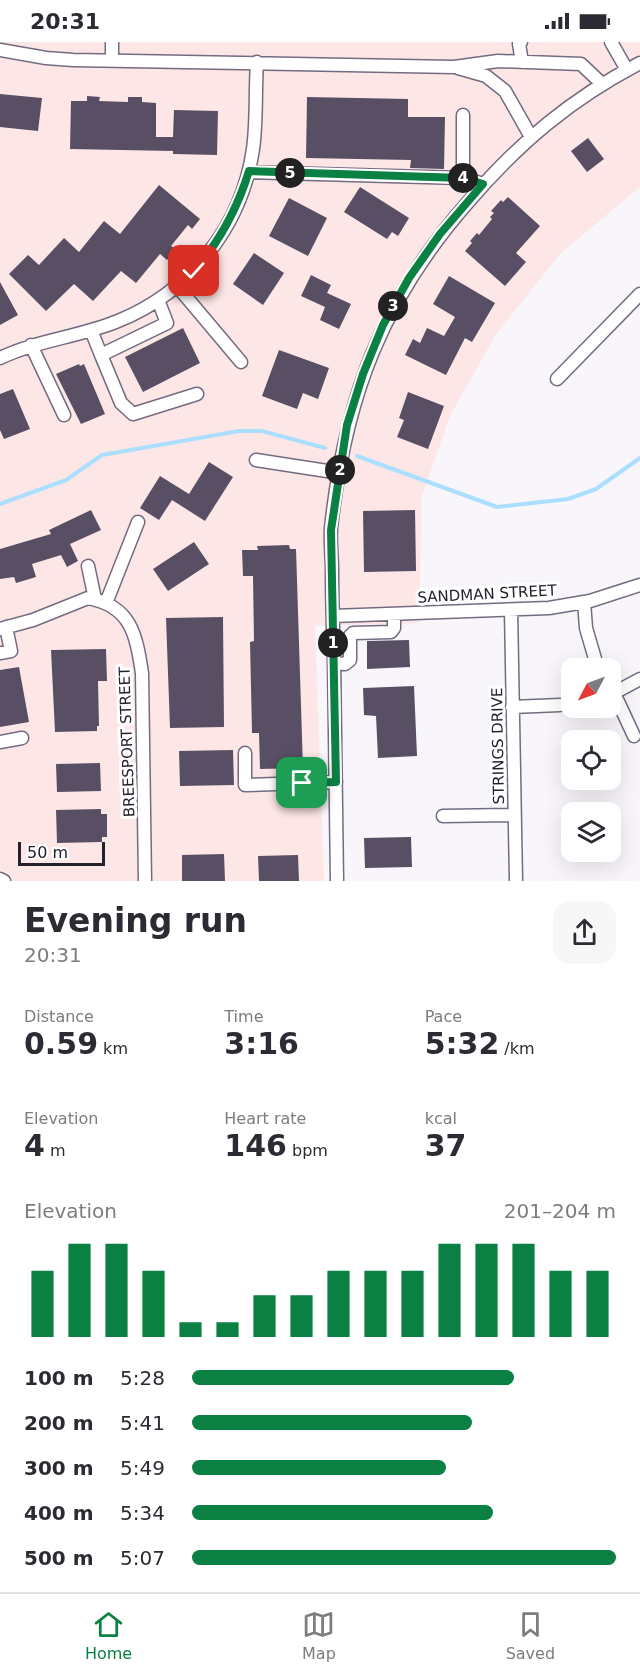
<!DOCTYPE html>
<meta charset="utf-8">
<style>
:root{--surface:#fff;--page:#f7f7f7;--text:#2b2b33;--muted:#7c7c81;--line:#e1e1e2;--accent:#0b8043}
body{margin:0;font-family:"DejaVu Sans",sans-serif;background:var(--page);color:var(--text);height:100vh;display:flex;flex-direction:column;font-size:22px;white-space:nowrap}
*{box-sizing:border-box;margin:0}
p{font-size:20px;color:var(--muted)}
.icon{flex:none;width:33px;height:33px;fill:none;stroke:currentColor;stroke-width:2;stroke-linecap:round;stroke-linejoin:round}
.map{position:relative;height:839px;overflow:hidden}
.details{display:flex;flex-direction:column;background:var(--surface);flex:1}
.details>*{flex:none}
.needle{width:39px;rotate:229deg}
.fabs{position:absolute;left:561px;top:616px;display:grid;gap:12px}
.fabs a{display:grid;place-items:center;width:60px;height:60px;border-radius:12px;background:var(--surface);box-shadow:0 6px 24px #0002;font-size:30px}
.scale{position:absolute;left:18px;bottom:15px;width:87px;box-sizing:border-box;padding-left:6px;border:3px solid #25212b;border-top:0;font-size:16px;line-height:21px;white-space:nowrap;color:#25212b;-webkit-text-stroke:4px #fff;paint-order:stroke}
.pin{position:absolute;display:grid;place-items:center;width:51px;height:51px;color:#fff;margin:-26px;border-radius:12px;box-shadow:0 3px 9px #0006}
.km{position:absolute;width:30px;height:30px;margin:-15px;border-radius:50%;background:#222;color:#fff;font-size:16px;line-height:30px;text-align:center}
.round{display:grid;place-items:center;flex:none;width:63px;height:63px;border-radius:18px;background:var(--page)}
.headline{display:flex;align-items:center;justify-content:space-between;height:102px;padding:0 24px}
h1{font-size:33px;font-weight:600;line-height:45px}
.metrics{display:grid;grid-template-columns:repeat(3,1fr);gap:9px;height:102px;padding:6px 24px}
.metrics div{display:grid;align-content:center}
.metrics b{font-size:30px;font-weight:600}
.metrics small{font-size:16px;font-weight:400}
.metrics p{font-size:16px}
.chart{height:168px;padding:12px 24px}
.chart p{display:flex;justify-content:space-between}
.chart svg{width:100%;height:108px;margin-top:6px;stroke:var(--accent);stroke-width:6}
ul{padding:0 24px;list-style:none;font-size:20px}
li{display:grid;grid-template-columns:96px 72px 1fr;align-items:center;height:45px}
li i{height:15px;border-radius:8px;background:var(--accent)}
.status{display:flex;justify-content:space-between;align-items:center;height:42px;padding:0 30px;background:var(--surface);direction:ltr}
.status svg{height:16px;fill:currentColor}
.tab-bar{display:flex;justify-content:space-around;align-items:center;height:84px;border-top:2px solid var(--line);background:var(--surface);font-size:16px;color:var(--muted)}
.tab-bar a{display:grid;justify-items:center;gap:3px}
.tab-bar .selected{color:var(--accent)}
.map>svg:first-child{display:block}
.commercial{fill:#fde7e6}
.lines{fill:none;stroke-linecap:round;stroke-linejoin:round}
.stream{stroke:#acdfff;stroke-width:4}
.building{fill:#584f64}
.minor-casing{stroke:#746b81;stroke-width:15}
.minor{stroke:#fff;stroke-width:12}
.route-casing{stroke:#fff;stroke-width:12}
.route{stroke:#0b8043;stroke-width:8}
.labels{text-anchor:middle;dominant-baseline:central;stroke-width:6;stroke-linejoin:round;paint-order:stroke}
.street-label{font-size:15px;fill:#25212b;stroke:#fff}
</style>
<div class="status"><b>20:31</b><svg viewBox="0 0 49 12"><path d="M0 12V9h3v3zM5 12V6h3v6zM10 12V3h3v9zM15 12V0h3v12zM26 1h20v11H26zM47 4h2v5h-2z"/></svg></div>
<div class="map">
<svg width="640" height="839" viewBox="0 0 640 839">
<rect width="100%" height="100%" fill="#f8f6fb"/>
<path class="commercial" d="M 0,0 L 640,0 L 640,145 L 559,213 L 495,294 L 450,374 L 422,454 L 419,581 L 315,584 L 324,839 L 0,839 Z"/>
<g class="lines">
<path class="stream" d="M 357,414 L 497,465 L 568,457 L 596,447 L 640,416
M 0,462 L 66,438 L 102,413 L 239,389 L 262,389 L 325,406"/>
</g>
<path class="building" d="M 0,52 L 42,56 L 38,89 L 0,85 Z
M 87,54 L 100,55 L 99,59 L 128,60 L 128,55 L 142,55 L 142,60 L 156,61 L 156,95 L 173,95 L 174,68 L 218,69 L 217,113 L 173,112 L 173,109 L 70,107 L 71,59 L 87,59 Z
M 307,55 L 408,57 L 408,75 L 445,75 L 444,127 L 410,126 L 411,118 L 306,116 Z
M 588,96 L 604,117 L 587,130 L 571,109 Z
M 159,143 L 200,177 L 192,187 L 188,183 L 171,204 L 176,207 L 167,218 L 160,212 L 136,241 L 121,229 L 93,259 L 74,242 L 46,269 L 9,232 L 28,213 L 39,223 L 64,196 L 79,210 L 104,179 L 120,192 Z
M 360,145 L 409,176 L 398,194 L 392,190 L 387,197 L 344,170 Z
M 508,155 L 540,184 L 516,211 L 526,220 L 505,244 L 465,209 L 472,201 L 470,199 L 477,191 L 479,193 L 492,177 L 490,175 L 494,171 L 491,169 L 501,158 L 503,160 Z
M 289,156 L 327,176 L 308,214 L 269,194 Z
M 254,211 L 284,231 L 263,263 L 233,242 Z
M 311,233 L 331,243 L 327,251 L 351,262 L 339,287 L 320,278 L 325,265 L 301,254 Z
M 449,234 L 495,261 L 472,300 L 465,296 L 446,333 L 405,313 L 413,297 L 420,301 L 427,286 L 444,294 L 455,275 L 433,262 Z
M 0,240 L 18,273 L 0,283 Z
M 183,286 L 200,321 L 143,350 L 125,315 Z
M 279,308 L 329,326 L 318,357 L 303,351 L 297,367 L 262,354 Z
M 79,322 L 80,324 L 84,322 L 105,372 L 81,382 L 56,332 Z
M 13,347 L 30,387 L 4,397 L 0,388 L 0,352 Z
M 408,350 L 444,364 L 428,407 L 397,395 L 404,378 L 399,376 Z
M 209,420 L 233,435 L 205,479 L 172,458 L 159,478 L 140,466 L 160,434 L 189,452 Z
M 91,468 L 101,488 L 70,502 L 78,519 L 67,525 L 61,513 L 32,522 L 36,535 L 16,541 L 14,535 L 0,537 L 0,507 L 51,492 L 49,488 Z
M 415,468 L 416,529 L 364,530 L 363,469 Z
M 194,500 L 209,522 L 168,549 L 153,527 Z
M 289,503 L 290,507 L 296,507 L 303,726 L 260,727 L 259,691 L 252,691 L 250,600 L 254,599 L 253,534 L 243,534 L 242,508 L 258,508 L 257,504 Z
M 223,575 L 224,685 L 170,686 L 166,576 Z
M 409,598 L 410,625 L 367,627 L 367,599 Z
M 106,607 L 107,639 L 98,639 L 99,684 L 97,684 L 97,689 L 55,690 L 51,608 Z
M 19,625 L 29,680 L 0,685 L 0,628 Z
M 414,644 L 417,714 L 378,716 L 376,674 L 364,673 L 363,646 Z
M 233,708 L 234,743 L 180,744 L 179,709 Z
M 100,721 L 101,749 L 57,750 L 56,722 Z
M 101,767 L 101,772 L 107,772 L 107,795 L 102,795 L 102,800 L 57,801 L 56,768 Z
M 411,795 L 412,825 L 365,826 L 364,796 Z
M 224,812 L 225,839 L 182,839 L 182,813 Z
M 298,813 L 299,839 L 259,839 L 258,814 Z"/>
<g class="lines">
<defs>
<path id="minor" d="M 521,0 L 519,2 L 522,20
M 611,0 L 627,28
M 0,8 L 46,16 L 73,18 L 454,25 L 498,19 L 581,22 L 601,41
M 112,19 L 112,0
M 458,26 L 486,34 L 505,49 L 531,95
M 249,130 L 463,136 L 483,142
M 463,136 L 463,73
M 177,244 L 241,320
M 91,288 L 101,313 L 167,281 L 158,258
M 31,303 L 64,373
M 101,313 L 121,361 L 133,372 L 197,352
M 0,316 C 38,298 79,295 118,279 C 190,250 242,184 253,107 C 257,79 255,49 257,20
M 557,337 L 640,252
M 256,418 L 340,431
M 88,524 L 95,557
M 584,560 L 586,586 L 598,627
M 106,561 L 138,480
M 511,568 L 516,839
M 333,574 L 549,566 L 590,559 L 640,543
M 0,587 L 33,578 L 88,556 C 131,564 136,592 142,631 L 145,839
M 0,611 L 11,609 L 6,585
M 334,621 L 345,622 L 350,618 L 350,594 L 353,591 L 391,590 L 394,586 L 394,572
M 611,646 L 614,651 L 640,637
M 614,651 L 634,694
M 512,665 L 560,663
M 0,700 L 22,696
M 245,711 L 245,743 L 336,740
M 443,774 L 514,773
M 0,837 L 4,839
M 337,839 C 336,765 335,692 334,618 C 333,588 332,558 332,528 C 332,515 330,500 331,486 C 345,355 382,258 469,159 C 520,100 571,57 640,21"/>
</defs>
<use href="#minor" class="minor-casing"/>
<use href="#minor" class="minor"/>
</g>
<g class="lines">
<defs>
<path id="route" d="M 194,229 C 220,199 237,168 249,129 L 463,136 L 483,142 L 440,192 L 409,236 L 383,283 L 363,332 L 347,383 L 331,488 L 336,740 L 302,741"/>
</defs>
<use href="#route" class="route-casing"/>
<use href="#route" class="route"/>
</g>
<g class="labels">
<g class="street-label">
<text transform="translate(487 552) rotate(-3)">SANDMAN STREET</text>
<text transform="translate(127 700) rotate(-92)">BREESPORT STREET</text>
<text transform="translate(498 704) rotate(-91)">STRINGS DRIVE</text>
</g>
</g>
</svg>
<div class="fabs">
<a><svg class="needle" viewBox="-14 -14 28 28"><path d="M0-13l5 13h-10z" fill="#e53935"/><path d="M0 13l5-13h-10z" fill="#7c7c81"/></svg></a>
<a><svg class="icon" aria-label="locate" viewBox="0 0 24 24"><circle cx="12" cy="12" r="6"/><path d="M12 2v4M12 18v4M2 12h4M18 12h4"/></svg></a>
<a><svg class="icon" aria-label="layers" viewBox="0 0 24 24"><path d="M12 4l9 5-9 5-9-5zM3 14l9 5 9-5"/></svg></a>
</div>
<div class="scale">50 m</div>
<div class="pin" style="left:302px;top:741px;background:#1e9e55"><svg class="icon" aria-label="arrive" viewBox="0 0 24 24"><path d="M6 21V4h12l-3 4 3 4H6"/></svg></div>
<div class="pin" style="left:194px;top:229px;background:#d93025"><svg class="icon" aria-label="check" viewBox="0 0 24 24"><path d="M5 12l5 5 9-10"/></svg></div>
<b class="km" style="left:333px;top:601px">1</b>
<b class="km" style="left:340px;top:428px">2</b>
<b class="km" style="left:393px;top:264px">3</b>
<b class="km" style="left:463px;top:136px">4</b>
<b class="km" style="left:290px;top:131px">5</b>
</div>
<section class="details">
<div class="headline"><div><h1>Evening run</h1><p>20:31</p></div><a class="round"><svg class="icon" aria-label="share" viewBox="0 0 24 24"><path d="M12 15V3M7 8l5-5 5 5M5 13v7h14v-7"/></svg></a></div>
<div class="metrics">
<div><p>Distance</p><b>0.59<small> km</small></b></div>
<div><p>Time</p><b>3:16</b></div>
<div><p>Pace</p><b>5:32<small> /km</small></b></div>
</div>
<div class="metrics">
<div><p>Elevation</p><b>4<small> m</small></b></div>
<div><p>Heart rate</p><b>146<small> bpm</small></b></div>
<div><p>kcal</p><b>37</b></div>
</div>
<div class="chart"><p><span>Elevation</span>201–204 m</p>
<svg viewBox="0 0 160 44" preserveAspectRatio="none"><path d="M5 44V17M15 44V6M25 44V6M35 44V17M45 44V38M55 44V38M65 44V27M75 44V27M85 44V17M95 44V17M105 44V17M115 44V6M125 44V6M135 44V6M145 44V17M155 44V17"/></svg>
</div>
<ul>
<li><b>100 m</b>5:28<i style="width:76%"></i></li>
<li><b>200 m</b>5:41<i style="width:66%"></i></li>
<li><b>300 m</b>5:49<i style="width:60%"></i></li>
<li><b>400 m</b>5:34<i style="width:71%"></i></li>
<li><b>500 m</b>5:07<i style="width:100%"></i></li>
</ul>
</section>
<nav class="tab-bar">
<a class="selected"><svg class="icon" aria-label="home" viewBox="0 0 24 24"><path d="M3 11l9-7 9 7M6 9v11h12V9"/></svg>Home</a>
<a><svg class="icon" aria-label="map" viewBox="0 0 24 24"><path d="M3 6l6-2 6 2 6-2v14l-6 2-6-2-6 2zM9 4v14M15 6v14"/></svg>Map</a>
<a><svg class="icon" aria-label="saved" viewBox="0 0 24 24"><path d="M7 4h10v16l-5-4-5 4z"/></svg>Saved</a>
</nav>
